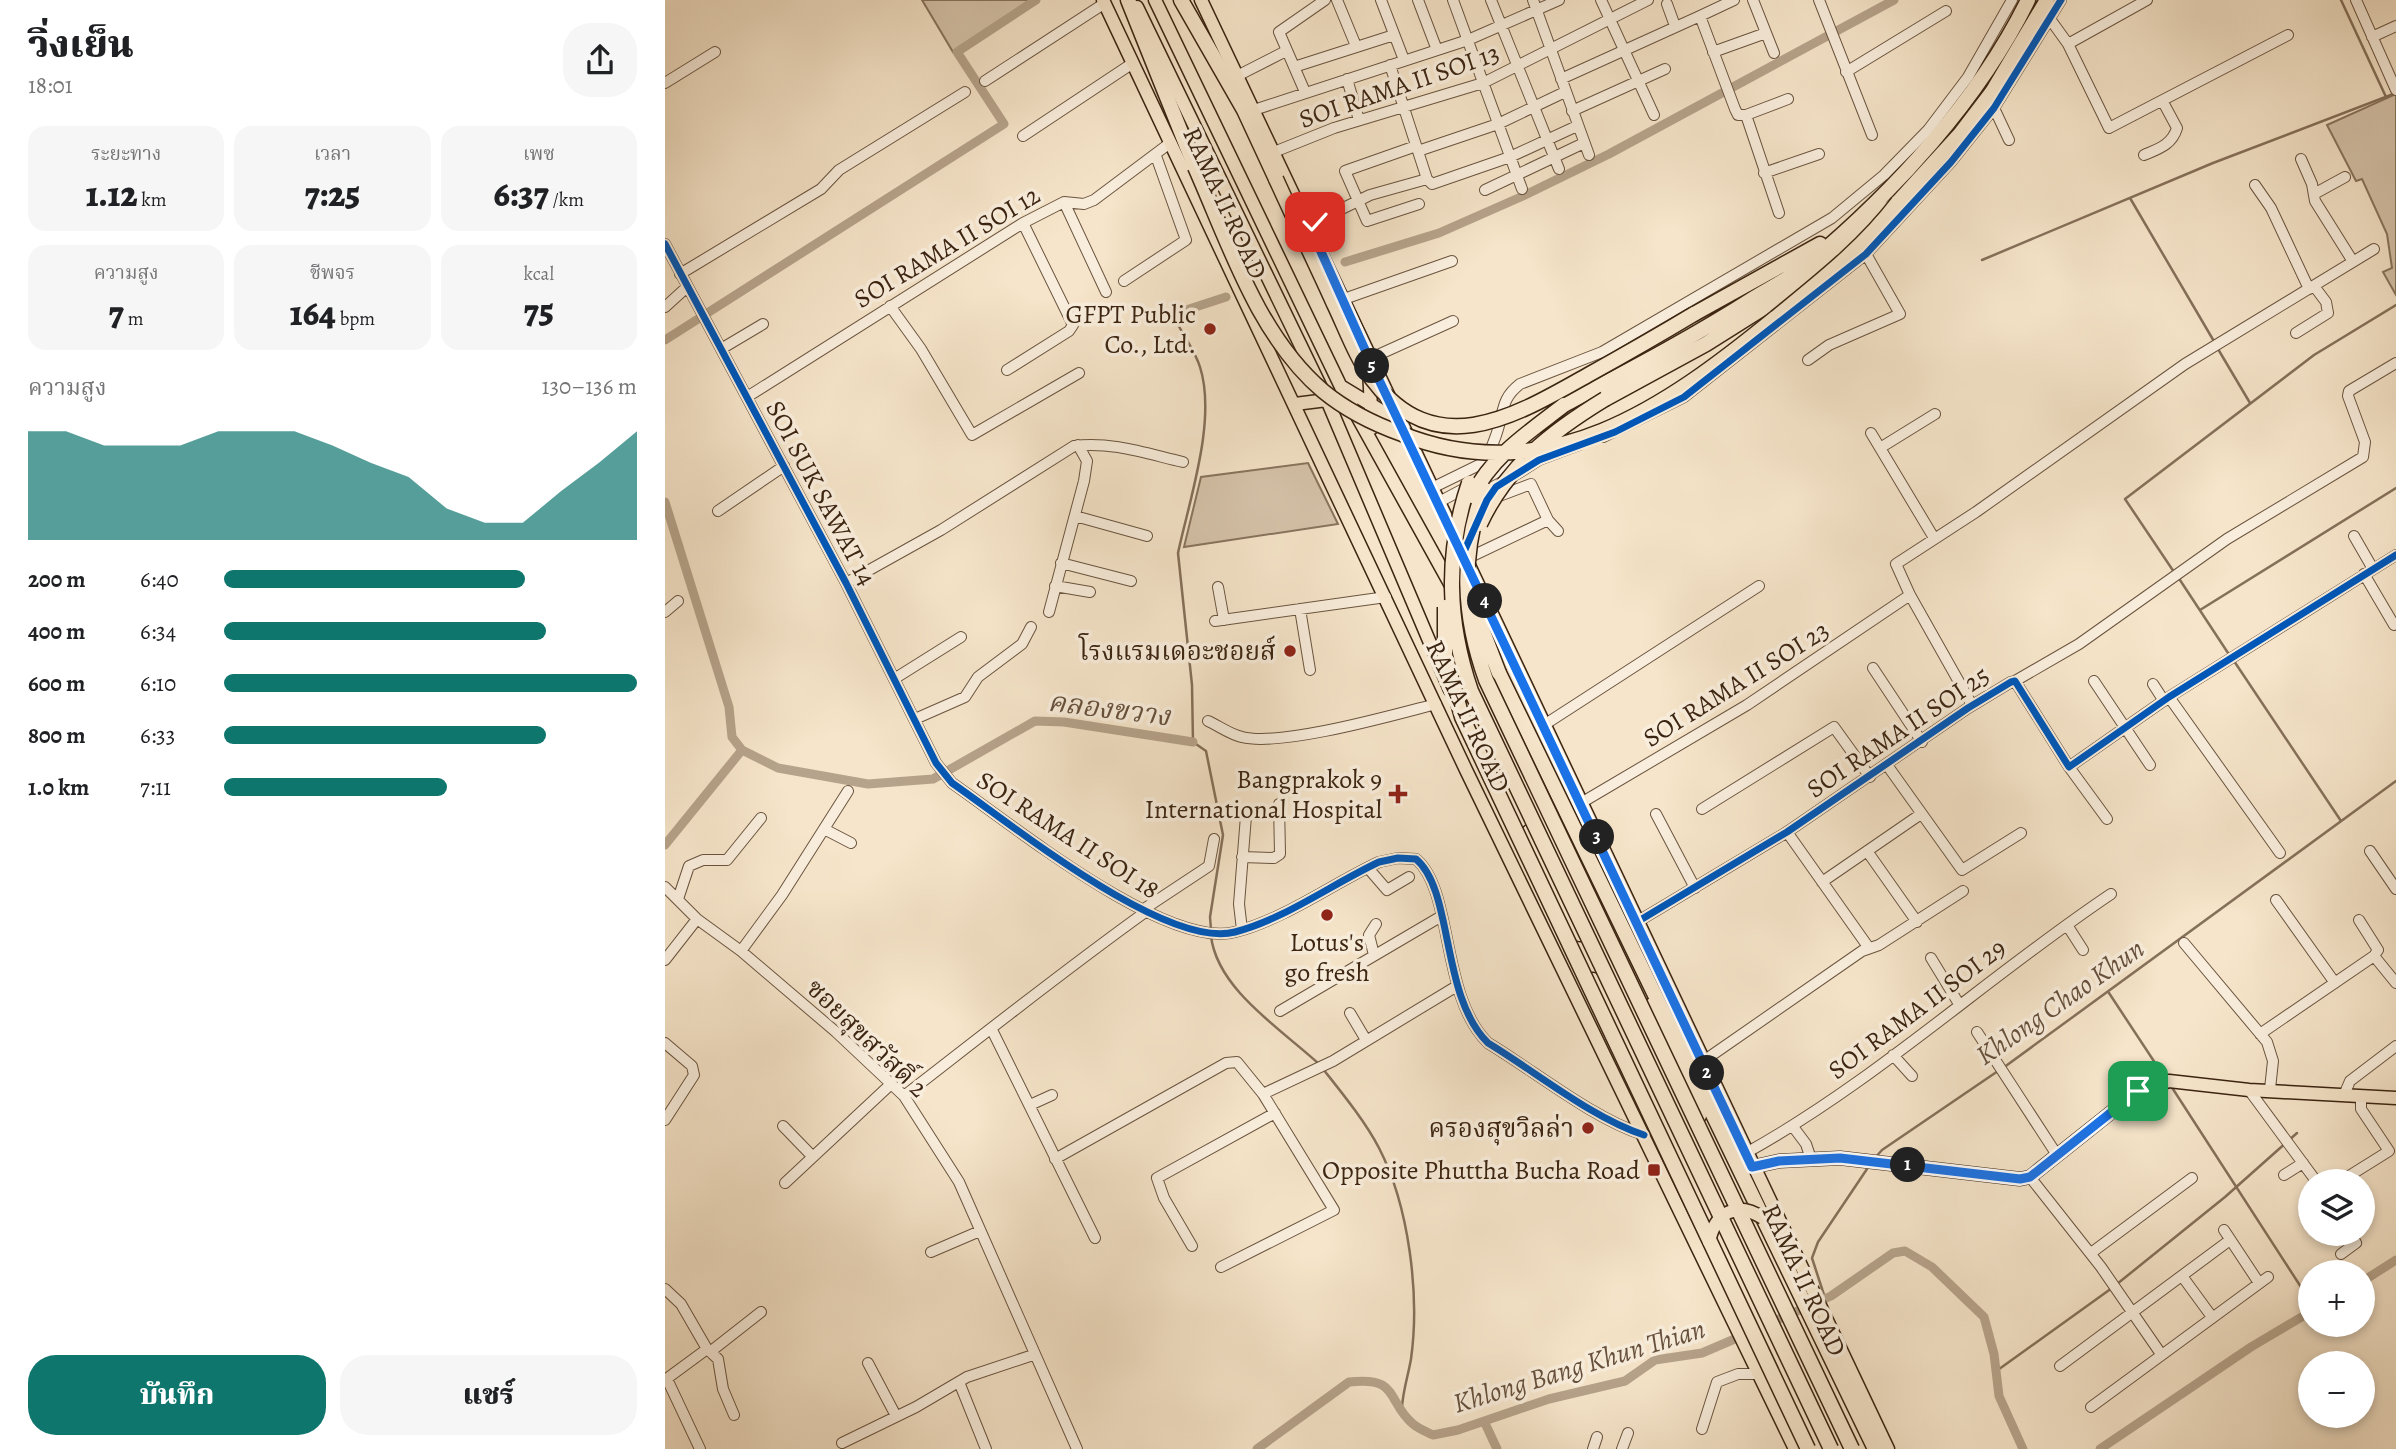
<!DOCTYPE html>
<html lang="th">
<meta charset="utf-8">
<style>
:root{--surface:#fff;--page:#f6f6f6;--text:#202124;--muted:#757577;--accent:#0f766e}
body{margin:0;font-family:Alegreya,"Noto Serif Thai",serif;background:var(--page);color:var(--text);height:100vh;display:flex;flex-direction:column;font-size:26px;white-space:nowrap}
*{box-sizing:border-box;margin:0}
p{font-size:23px;color:var(--muted)}
.icon{flex:none;width:38px;height:38px;fill:none;stroke:currentColor;stroke-width:2;stroke-linecap:round;stroke-linejoin:round}
.map{position:relative;flex:1;overflow:hidden}
.drawer{display:flex;flex-direction:column;background:var(--surface);width:665px}
.drawer>*{flex:none}
.buttons{position:absolute;left:1633px;top:1169px;display:grid;gap:14px}
.buttons a{display:grid;place-items:center;width:77px;height:77px;border-radius:50%;background:var(--surface);box-shadow:0 4px 10px #0003;font-size:35px}
.pin{position:absolute;display:grid;place-items:center;width:60px;height:60px;color:#fff;margin:-30px;border-radius:14px;box-shadow:0 4px 10px #0006}
.km{position:absolute;width:35px;height:35px;margin:-18px;border-radius:50%;background:#222;color:#fff;font-size:19px;line-height:35px;text-align:center}
.round{display:grid;place-items:center;flex:none;width:74px;height:74px;border-radius:28px;background:var(--page)}
.overview{display:flex;align-items:center;justify-content:space-between;height:119px;padding:0 28px}
h1{font-size:38px;font-weight:800;line-height:52px}
.stats{display:grid;grid-template-columns:repeat(3,1fr);gap:10px;height:119px;padding:7px 28px}
.stats div{display:grid;align-content:center;border-radius:18px;background:var(--page);text-align:center}
.stats b{font-size:35px;font-weight:800}
.stats small{font-size:19px;font-weight:400}
.stats p{font-size:19px}
.chart{height:196px;padding:14px 28px}
.chart p{display:flex;justify-content:space-between}
.chart svg{width:100%;height:126px;margin-top:7px;fill:var(--accent);opacity:.7}
.button{display:flex;gap:14px;margin-top:auto;padding:14px 28px}
.button a{flex:1;height:80px;border-radius:28px;background:var(--accent);color:#fff;font-size:28px;font-weight:800;line-height:80px;text-align:center}
.button a+a{background:var(--page);color:var(--text)}
ul{padding:0 28px;list-style:none;font-size:23px}
li{display:grid;grid-template-columns:112px 84px 1fr;align-items:center;height:52px}
li i{height:18px;border-radius:9px;background:var(--accent)}
main{display:flex;flex:1;min-height:0}
.map>svg:first-child{display:block}
.green{fill:#d6c4ab;stroke:#88745e;stroke-width:2}
.lines{fill:none;stroke-linecap:round;stroke-linejoin:round}
.stream{stroke:#85705a;stroke-width:2.5}
.canal{stroke:#b6a38b;stroke-width:9}
.minor-casing{stroke:#6a543f;stroke-width:12}
.major-casing{stroke:#3b2411;stroke-width:15}
.highway-casing{stroke:#3b2411;stroke-width:17}
.minor{stroke:#f9eedd;stroke-width:10}
.major{stroke:#f6e5ca;stroke-width:12}
.highway{stroke:#f6e5ca;stroke-width:14}
.major-bridge-casing{stroke:#3b2411;stroke-width:15;stroke-linecap:butt}
.highway-bridge-casing{stroke:#3b2411;stroke-width:17;stroke-linecap:butt}
.major-bridge{stroke:#f6e5ca;stroke-width:12}
.highway-bridge{stroke:#f6e5ca;stroke-width:14}
.cycleway-casing{stroke:#f9eedd;stroke-width:11}
.cycleway{stroke:#0057b8;stroke-width:7}
.route-casing{stroke:#fff;stroke-width:14}
.route{stroke:#1a73e8;stroke-width:9}
.poi-dot{fill:#8f2418;stroke:#f9eedd;stroke-width:2.5}
.labels{text-anchor:middle;dominant-baseline:central;stroke-width:7;stroke-linejoin:round;paint-order:stroke}
.street-label{font-size:26px;fill:#3b2411;stroke:#f9eedd}
.poi-label{font-size:26px;fill:#3b2411;stroke:#f9eedd;text-anchor:end}
.water-label{font-size:28px;font-style:italic;fill:#66503c;stroke:#f9eedd}
</style>
<main>
<section class="drawer">
<div class="overview"><div><h1>วิ่งเย็น</h1><p>18:01</p></div><a class="round"><svg class="icon" aria-label="share" viewBox="0 0 24 24"><path d="M12 15V3M7 8l5-5 5 5M5 13v7h14v-7"/></svg></a></div>
<div class="stats">
<div><p>ระยะทาง</p><b>1.12<small> km</small></b></div>
<div><p>เวลา</p><b>7:25</b></div>
<div><p>เพซ</p><b>6:37<small> /km</small></b></div>
</div>
<div class="stats">
<div><p>ความสูง</p><b>7<small> m</small></b></div>
<div><p>ชีพจร</p><b>164<small> bpm</small></b></div>
<div><p>kcal</p><b>75</b></div>
</div>
<div class="chart"><p><span>ความสูง</span>130–136 m</p>
<svg viewBox="0 0 160 44" preserveAspectRatio="none"><path d="M0 44V6L10 6L20 11L30 11L40 11L50 6L60 6L70 6L80 11L90 17L100 22L110 33L120 38L130 38L140 27L150 17L160 6V44z"/></svg>
</div>
<ul>
<li><b>200 m</b>6:40<i style="width:73%"></i></li>
<li><b>400 m</b>6:34<i style="width:78%"></i></li>
<li><b>600 m</b>6:10<i style="width:100%"></i></li>
<li><b>800 m</b>6:33<i style="width:78%"></i></li>
<li><b>1.0 km</b>7:11<i style="width:54%"></i></li>
</ul>
<div class="button"><a>บันทึก</a><a>แชร์</a></div>
</section>
<div class="map">
<svg width="1731" height="1449" viewBox="0 0 1731 1449">
<rect width="100%" height="100%" fill="#f6e5ca"/>
<filter id="stains"><feTurbulence type="fractalNoise" baseFrequency=".00286" numOctaves="4"/><feColorMatrix values="0 0 0 0 .2 0 0 0 0 .09 0 0 0 0 .02 0 0 0 .5 -.17"/></filter>
<radialGradient id="worn" r=".72"><stop offset=".6" stop-color="#630" stop-opacity="0"/><stop offset="1" stop-color="#630" stop-opacity=".3"/></radialGradient>
<path class="green" d="M 257,0 L 365,0 L 288,52 Z
M 1731,94 L 1731,295 L 1718,272 L 1727,268 L 1722,234 L 1697,179 L 1691,181 L 1662,125 Z
M 643,463 L 673,524 L 519,547 L 536,477 Z"/>
<g class="lines">
<path class="stream" d="M 1676,0 L 1721,97
M 1465,198 L 1550,343
M 1317,260 L 1548,163 L 1731,93
M 510,319 C 518,335 530,351 535,367 C 552,420 524,501 513,553 L 527,685 L 528,742 L 541,751 L 558,835 L 545,917 L 546,930
M 1553,349 L 1585,403
M 1509,572 L 1460,499 L 1649,355 L 1731,305
M 1513,577 L 1565,656
M 1535,610 L 1731,488
M 1569,661 L 1676,821
M 546,936 C 552,989 616,1029 654,1064
M 1444,993 L 1500,1078
M 1338,1068 L 1731,781
M 658,1069 C 677,1093 700,1121 714,1148 C 744,1206 755,1295 746,1359 C 743,1376 738,1391 737,1407
M 1506,1086 L 1645,1301
M 1210,1158 L 1217,1150 L 1333,1071
M 1452,1284 L 1560,1197 L 1632,1133
M 1160,1298 L 1147,1258 L 1153,1242 L 1204,1166
M 1330,1372 L 1447,1288"/>
<path class="canal" d="M 680,262 L 774,233 L 858,196 L 944,154 L 1229,0
M 510,319 L 509,314 L 561,297
M 0,340 L 339,124 L 292,52 L 371,0
M 0,502 L 64,707 L 67,737 L 77,750
M 0,845 L 77,750 L 113,768 L 203,784 L 268,779 L 370,721 L 399,722 L 528,742
M 1698,1281 L 1731,1260
M 1101,1325 L 1166,1296 L 1228,1253 L 1240,1251 L 1267,1267 L 1319,1317 L 1329,1354 L 1334,1396 L 1358,1449
M 819,1421 L 832,1449
M 592,1449 L 684,1382 C 735,1376 721,1401 748,1424 C 754,1429 762,1432 768,1435 L 793,1430 L 884,1399 L 960,1381 L 990,1360 L 1037,1353 L 1079,1335
M 1435,1449 L 1586,1347 L 1645,1312"/>
<defs>
<path id="minor" d="M 672,0 L 691,46
M 716,0 L 739,60
M 753,0 L 772,50
M 788,0 L 857,189
M 826,0 L 894,169
M 868,0 L 924,155
M 936,0 L 989,115
M 1069,0 L 1035,16 L 1070,109 L 1073,115 L 1081,115 L 1114,213
M 1088,0 L 1109,53
M 1154,0 L 1207,135
M 1691,0 L 1731,90
M 1002,4 L 1010,26
M 1385,19 L 1403,44 L 1444,128 L 1623,35
M 1707,37 L 1731,26
M 1403,44 L 1482,0
M 1048,52 L 1101,33
M 725,65 L 762,179
M 629,67 L 729,35
M 1181,72 L 1281,11
M 572,76 L 621,51
M 682,79 L 694,120
M 896,79 L 1035,16
M 320,81 L 440,3
M 0,83 L 50,52
M 640,92 L 614,32 L 660,0
M 1329,108 L 1344,140
M 589,110 L 803,40 L 894,0
M 907,111 L 1000,69
M 1081,115 L 1123,99
M 358,136 L 468,63
M 751,146 L 680,171 L 702,221 L 754,204
M 753,151 L 833,124 L 900,92
M 609,152 L 669,128 L 818,83 L 983,0
M 1479,155 C 1493,149 1507,145 1512,128 L 1498,102
M 1636,159 L 1647,184 L 1650,201 L 1687,260
M 1099,173 L 1154,154
M 1590,185 L 1606,208 L 1644,289
M 820,190 L 919,143
M 1649,194 L 1680,177
M 399,202 L 441,292
M 644,225 L 705,195 L 762,179 L 767,184 L 845,157 L 912,126
M 0,244 L 181,583 L 271,763 L 287,783 C 345,823 501,950 570,932 C 620,919 667,884 714,862 L 733,858 L 751,859 C 789,891 775,996 823,1043 C 871,1072 927,1118 979,1135
M 15,274 L 156,189 L 174,170 L 300,92
M 459,281 L 521,240 L 491,156
M 679,299 L 787,261
M 225,306 L 256,349 L 307,435 L 414,373
M 0,307 L 22,287
M 1631,333 L 1663,313 L 1661,302 L 1649,286
M 56,349 L 98,324
M 704,359 L 788,321
M 1143,360 L 1164,345 L 1235,314 L 1201,254
M 342,370 L 404,331 L 408,325 L 358,223
M 82,397 L 358,223 L 399,202 L 419,204 L 429,200 L 505,143
M 1206,433 L 1269,538
M 938,437 L 1019,397 L 1201,254 L 1286,162 L 1329,108 L 1396,0
M 1215,448 L 1270,414
M 852,474 L 874,460 L 914,445
M 821,478 L 857,459
M 767,488 L 820,462 C 825,451 830,440 833,429 C 839,409 837,398 855,384 L 937,352 L 1167,218 L 1219,175 L 1263,130 L 1303,77 L 1347,0
M 774,502 L 804,486
M 53,511 L 119,466
M 410,516 L 482,536
M 883,520 L 893,531
M 1689,536 L 1708,569
M 801,559 L 883,520 L 866,484 L 829,498
M 396,563 L 466,581
M 1699,574 L 1729,625
M 181,583 L 276,530 L 409,446 C 446,441 483,454 518,462
M 390,586 L 425,592
M 553,587 L 559,620
M 635,609 L 645,670
M 0,612 L 13,601
M 384,612 L 419,481 L 422,461 L 413,445
M 550,621 L 721,597
M 1208,668 L 1257,742
M 229,679 L 296,637
M 1350,681 L 1414,644 L 1562,539 L 1698,457 L 1700,442 L 1683,396 L 1684,391 L 1731,363
M 1429,681 L 1485,765
M 1488,684 L 1499,701
M 1504,697 L 1615,853
M 1307,705 L 1245,595 L 1231,564 L 1311,512 L 1520,364 L 1709,249
M 250,719 L 300,697 L 313,677 L 357,644 L 366,627
M 543,721 C 554,726 566,735 577,737 C 616,747 728,715 771,704
M 879,725 L 1094,586
M 1222,765 L 1297,870 L 1356,833
M 1404,767 L 1442,819
M 916,803 L 1082,705 L 1245,595
M 1037,809 L 1169,727 L 1205,777
M 991,814 L 1030,888
M 159,829 L 186,843
M 1122,832 L 1204,948
M 1202,851 L 1252,922
M 1705,851 L 1731,889
M 577,857 L 609,858 L 615,854 L 614,804
M 703,868 L 722,890 L 744,877
M 1157,882 L 1256,814
M 0,887 L 32,919 L 76,951 L 171,1032 L 239,1096 L 294,1182 L 412,1449
M 13,899 L 24,866 L 38,860 L 62,860 L 96,818
M 1611,900 L 1670,983
M 476,911 L 544,866 L 549,839
M 1694,920 L 1713,950 L 1709,956 L 1731,983
M 972,922 L 1122,832 L 1303,708 L 1346,682 L 1350,681 L 1404,767 L 1504,697 L 1731,555
M 1402,925 L 1418,950
M 577,930 L 574,904 L 581,816
M 1519,943 L 1602,1042 L 1608,1061 L 1605,1089
M 76,951 L 117,895 L 183,791
M 709,955 L 704,935 L 711,924
M 1266,958 L 1294,1004
M 0,960 L 32,919
M 615,1011 L 775,917
M 685,1013 L 701,1040
M 327,1030 L 430,1238
M 1312,1032 L 1392,1155
M 1595,1034 L 1709,956
M 0,1043 L 27,1066 L 29,1075 L 0,1120
M 1228,1055 L 1247,1076
M 1037,1062 L 1197,951 L 1214,945 L 1298,891
M 1584,1090 L 1651,1181
M 598,1094 L 668,1061 L 792,986
M 1679,1095 L 1685,1081 L 1731,1046
M 239,1096 C 319,1034 397,972 479,913
M 365,1105 L 387,1095
M 118,1126 L 148,1157
M 1129,1128 L 1141,1144 L 1146,1159
M 1081,1153 C 1211,1081 1322,977 1446,894
M 390,1159 L 561,1063 L 572,1062 L 598,1094 L 669,1210 L 556,1267
M 1619,1175 L 1638,1163
M 1365,1177 L 1436,1267 L 1496,1354
M 1676,1181 L 1724,1151 L 1696,1109 L 1696,1096
M 120,1183 L 226,1084
M 1559,1230 L 1594,1283
M 527,1246 L 499,1198 L 492,1178 L 610,1113
M 266,1252 L 315,1231
M 1426,1253 L 1527,1178
M 1676,1254 L 1691,1243 L 1686,1234
M 1517,1276 L 1547,1317
M 0,1289 L 16,1304 L 42,1349 L 0,1380
M 42,1349 L 53,1359 L 58,1389 L 69,1415
M 45,1352 L 96,1312
M 203,1363 L 231,1416
M 1395,1366 L 1565,1240
M 2,1379 L 35,1449
M 294,1382 L 321,1449
M 1426,1407 L 1603,1277
M 1037,1429 L 1052,1382 L 1073,1374 L 1094,1374
M 177,1443 L 251,1407 L 302,1377 L 368,1355
M 928,1449 L 932,1437
M 957,1449 L 963,1433"/>
<path id="major" d="M 438,0 L 801,770 L 1130,1449
M 490,0 L 676,387 L 804,618
M 536,0 L 1223,1449
M 472,7 L 662,400 L 785,690
M 704,369 L 707,428
M 677,387 L 733,421
M 630,404 L 662,400
M 928,979 L 985,1095
M 987,1004 L 1035,1116
M 1087,1167 L 1114,1161 L 1175,1158 L 1355,1179 L 1365,1177 L 1473,1091 L 1504,1081 L 1584,1090 L 1731,1098"/>
<path id="highway" d="M 463,0 L 530,167
M 516,0 L 579,110 L 611,179
M 1029,314 L 1155,244
M 940,399 L 1041,344 L 1103,305 L 1233,202 L 1295,134 L 1327,92 L 1382,0
M 899,405 C 963,371 1028,337 1089,298 C 1107,287 1127,277 1143,264 C 1228,193 1314,100 1363,0
M 834,673 L 1210,1449
M 864,832 L 915,934
M 984,1079 C 1033,1205 1092,1328 1155,1449"/>
</defs>
<use href="#minor" class="minor-casing"/>
<use href="#major" class="major-casing"/>
<use href="#highway" class="highway-casing"/>
<use href="#minor" class="minor"/>
<use href="#major" class="major"/>
<use href="#highway" class="highway"/>
<defs>
<path id="major-bridge" d="M 1044,1242 C 1050,1212 1072,1201 1098,1218"/>
<path id="highway-bridge" d="M 530,167 C 564,243 593,336 658,391 C 681,410 709,424 737,434 C 882,492 1002,406 1110,318 C 1154,282 1199,247 1233,202
M 611,179 C 630,221 650,262 669,304 C 681,329 691,357 707,379 C 771,465 852,415 923,375 C 959,355 994,335 1029,314
M 804,483 C 780,554 782,621 806,691 L 1166,1449
M 819,489 C 795,554 798,616 821,680 L 1187,1449
M 807,496 C 828,455 863,433 899,405
M 815,524 C 842,466 886,432 940,399
M 780,607 L 780,655 L 797,717 L 1143,1449
M 812,616 L 834,673"/>
</defs>
<use href="#major-bridge" class="major-bridge-casing"/>
<use href="#highway-bridge" class="highway-bridge-casing"/>
<use href="#major-bridge" class="major-bridge"/>
<use href="#highway-bridge" class="highway-bridge"/>
<defs>
<path id="cycleway" d="M 0,244 L 181,583 L 271,763 L 287,783 C 345,823 501,950 570,932 C 620,919 667,884 714,862 L 733,858 L 751,859 C 789,891 775,996 823,1043 C 871,1072 927,1118 979,1135
M 798,554 L 822,500 L 831,487 L 874,460 L 950,432 L 1019,397 L 1201,254 L 1286,162 L 1329,108 L 1396,0
M 972,922 L 1122,832 L 1303,708 L 1346,682 L 1350,681 L 1404,767 L 1504,697 L 1731,555"/>
</defs>
<use href="#cycleway" class="cycleway-casing"/>
<use href="#cycleway" class="cycleway"/>
</g>
<g class="lines">
<defs>
<path id="route" d="M 650,222 L 644,225 L 706,363 L 1087,1167 L 1114,1161 L 1175,1158 L 1355,1179 L 1365,1177 L 1473,1091"/>
</defs>
<use href="#route" class="route-casing"/>
<use href="#route" class="route"/>
</g>
<g class="poi-dot">
<circle cx="545" cy="329" r="7"/>
<circle cx="625" cy="651" r="7"/>
<path d="M729.5 783.5h7v7h7v7h-7v7h-7v-7h-7v-7h7z"/>
<circle cx="662" cy="915" r="7"/>
<circle cx="923" cy="1128" r="7"/>
<rect x="982" y="1163" width="14" height="14" rx="3.5"/>
</g>
<g class="labels">
<g class="street-label">
<text transform="translate(734 86) rotate(-19)">SOI RAMA II SOI 13</text>
<text transform="translate(560 203) rotate(65)">RAMA II ROAD</text>
<text transform="translate(282 247) rotate(-31)">SOI RAMA II SOI 12</text>
<text transform="translate(156 493) rotate(62)">SOI SUK SAWAT 14</text>
<text transform="translate(1071 684) rotate(-32)">SOI RAMA II SOI 23</text>
<text transform="translate(803 716) rotate(65)">RAMA II ROAD</text>
<text transform="translate(1233 732) rotate(-34)">SOI RAMA II SOI 25</text>
<text transform="translate(403 835) rotate(33)">SOI RAMA II SOI 18</text>
<text transform="translate(1252 1009) rotate(-37)">SOI RAMA II SOI 29</text>
<text transform="translate(202 1038) rotate(44)">ซอยสุขสวัสดิ์ 2</text>
<text transform="translate(1139 1280) rotate(65)">RAMA II ROAD</text>
</g>
<g class="poi-label">
<text x="531" y="314">GFPT Public<tspan x="531" dy="30">Co., Ltd.</tspan></text>
<text x="611" y="651">โรงแรมเดอะชอยส์</text>
<text x="717" y="779">Bangprakok 9<tspan x="717" dy="30">International Hospital</tspan></text>
<text x="662" y="942" text-anchor="middle">Lotus's<tspan x="662" dy="30">go fresh</tspan></text>
<text x="909" y="1128">ครองสุขวิลล่า</text>
<text x="975" y="1170">Opposite Phuttha Bucha Road</text>
</g>
<g class="water-label">
<text transform="translate(444 709) rotate(7)">คลองขวาง</text>
<text transform="translate(1395 1002) rotate(-35)">Khlong Chao Khun</text>
<text transform="translate(914 1366) rotate(-17)">Khlong Bang Khun Thian</text>
</g>
</g>
<rect width="100%" height="100%" filter="url(#stains)"/>
<rect width="100%" height="100%" fill="url(#worn)"/>
</svg>
<div class="buttons">
<a><svg class="icon" aria-label="layers" viewBox="0 0 24 24"><path d="M12 4l9 5-9 5-9-5zM3 14l9 5 9-5"/></svg></a>
<a>+</a>
<a>−</a>
</div>
<div class="pin" style="left:1473px;top:1091px;background:#1e9e55"><svg class="icon" aria-label="arrive" viewBox="0 0 24 24"><path d="M6 21V4h12l-3 4 3 4H6"/></svg></div>
<div class="pin" style="left:650px;top:222px;background:#d93025"><svg class="icon" aria-label="check" viewBox="0 0 24 24"><path d="M5 12l5 5 9-10"/></svg></div>
<b class="km" style="left:1243px;top:1165px">1</b>
<b class="km" style="left:1042px;top:1073px">2</b>
<b class="km" style="left:932px;top:837px">3</b>
<b class="km" style="left:820px;top:601px">4</b>
<b class="km" style="left:707px;top:366px">5</b>
</div>
</main>
